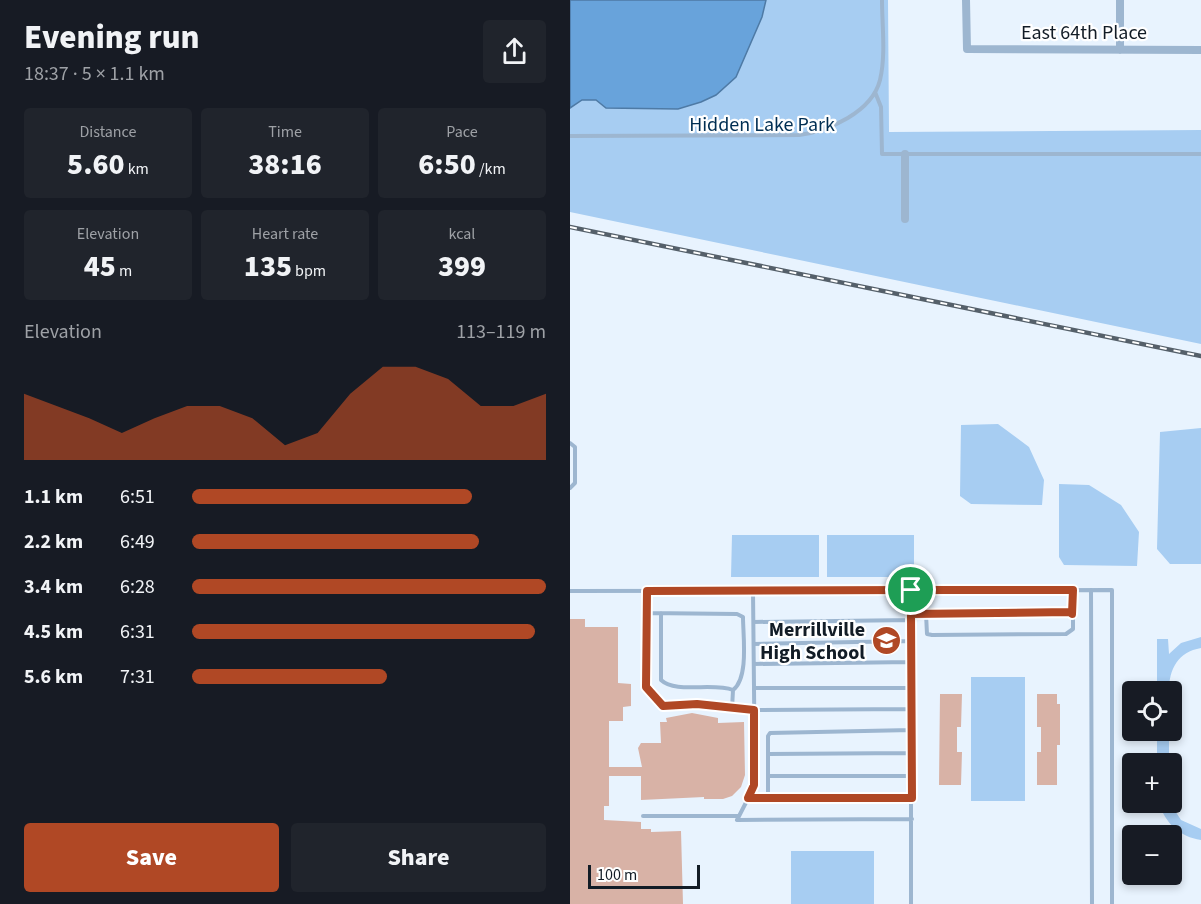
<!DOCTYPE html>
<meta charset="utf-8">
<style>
:root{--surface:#171b24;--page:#20242c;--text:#f1f3f6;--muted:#9ea1a6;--accent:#b04825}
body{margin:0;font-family:"Source Sans 3",sans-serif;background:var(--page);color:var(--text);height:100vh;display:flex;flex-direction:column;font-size:22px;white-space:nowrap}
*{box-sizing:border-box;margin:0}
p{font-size:20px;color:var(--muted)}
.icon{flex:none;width:33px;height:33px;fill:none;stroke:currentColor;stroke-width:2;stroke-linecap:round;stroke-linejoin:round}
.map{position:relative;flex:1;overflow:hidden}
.sheet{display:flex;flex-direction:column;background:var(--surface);width:570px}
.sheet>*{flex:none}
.tools{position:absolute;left:552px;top:681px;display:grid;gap:12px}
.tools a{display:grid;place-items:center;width:60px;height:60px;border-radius:6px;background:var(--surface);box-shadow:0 3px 9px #0003;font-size:30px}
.scale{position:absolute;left:18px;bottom:15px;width:112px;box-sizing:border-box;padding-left:6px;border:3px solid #121c26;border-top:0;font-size:16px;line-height:21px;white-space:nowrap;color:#121c26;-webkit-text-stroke:4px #fff;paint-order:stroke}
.pin{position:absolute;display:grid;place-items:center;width:51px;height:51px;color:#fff;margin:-26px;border:3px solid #fff;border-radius:50%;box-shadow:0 2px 6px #0007}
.round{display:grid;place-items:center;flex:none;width:63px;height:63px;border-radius:6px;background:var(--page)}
.overview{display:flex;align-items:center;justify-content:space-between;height:102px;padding:0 24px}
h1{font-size:33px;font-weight:800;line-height:45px}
.figures{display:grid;grid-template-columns:repeat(3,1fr);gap:9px;height:102px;padding:6px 24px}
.figures div{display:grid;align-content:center;border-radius:6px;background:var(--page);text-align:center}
.figures b{font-size:30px;font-weight:800}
.figures small{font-size:16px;font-weight:400}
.figures p{font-size:16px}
.chart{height:168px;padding:12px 24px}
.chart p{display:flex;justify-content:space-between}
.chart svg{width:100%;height:108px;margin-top:6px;fill:var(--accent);opacity:.7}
.action{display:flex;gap:12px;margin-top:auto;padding:12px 24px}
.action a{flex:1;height:69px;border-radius:6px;background:var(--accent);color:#fff;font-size:24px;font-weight:800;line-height:69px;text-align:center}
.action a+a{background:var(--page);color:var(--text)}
ul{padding:0 24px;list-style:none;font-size:20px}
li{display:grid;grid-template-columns:96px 72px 1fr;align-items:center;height:45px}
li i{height:15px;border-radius:8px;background:var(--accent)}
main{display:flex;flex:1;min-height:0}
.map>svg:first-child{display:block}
.green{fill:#a7cdf2}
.water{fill:#68a3db;stroke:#4e7aa5;stroke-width:1.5}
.building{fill:#d8b2a6}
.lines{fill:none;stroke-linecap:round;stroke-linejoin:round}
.service{stroke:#9db6d0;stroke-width:4}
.minor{stroke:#9db6d0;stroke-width:8}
.rail-casing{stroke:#55606a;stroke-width:4.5}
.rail{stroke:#fff;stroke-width:2;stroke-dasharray:7;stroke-linecap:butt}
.route-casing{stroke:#fff;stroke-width:12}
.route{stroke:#b04825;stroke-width:8}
.labels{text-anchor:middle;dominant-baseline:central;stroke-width:4.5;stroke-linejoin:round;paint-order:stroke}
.street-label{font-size:20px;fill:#121c26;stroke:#fff}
.park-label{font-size:20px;fill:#002e52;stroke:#fff}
.poi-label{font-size:20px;font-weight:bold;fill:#121c26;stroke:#fff;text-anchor:end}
</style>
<main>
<section class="sheet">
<div class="overview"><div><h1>Evening run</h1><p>18:37 · 5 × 1.1 km</p></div><a class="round"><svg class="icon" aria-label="share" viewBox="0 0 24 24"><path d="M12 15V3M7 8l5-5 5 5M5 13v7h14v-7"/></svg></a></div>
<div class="figures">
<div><p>Distance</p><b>5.60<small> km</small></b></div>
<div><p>Time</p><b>38:16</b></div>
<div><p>Pace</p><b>6:50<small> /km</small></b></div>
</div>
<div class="figures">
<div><p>Elevation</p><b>45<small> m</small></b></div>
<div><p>Heart rate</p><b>135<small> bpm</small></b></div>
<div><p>kcal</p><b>399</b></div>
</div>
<div class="chart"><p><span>Elevation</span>113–119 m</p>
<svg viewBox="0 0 160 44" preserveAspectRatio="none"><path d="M0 44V17L10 22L20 27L30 33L40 27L50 22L60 22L70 27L80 38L90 33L100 17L110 6L120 6L130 11L140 22L150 22L160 17V44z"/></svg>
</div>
<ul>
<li><b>1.1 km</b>6:51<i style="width:79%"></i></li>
<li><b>2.2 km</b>6:49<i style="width:81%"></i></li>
<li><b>3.4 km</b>6:28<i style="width:100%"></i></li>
<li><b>4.5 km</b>6:31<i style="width:97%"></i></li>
<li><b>5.6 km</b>7:31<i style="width:55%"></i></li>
</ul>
<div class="action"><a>Save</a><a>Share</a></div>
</section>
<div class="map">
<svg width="631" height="904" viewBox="0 0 631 904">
<rect width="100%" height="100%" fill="#e8f3fe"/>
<path class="green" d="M 0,0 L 318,0 L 319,132 L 631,130 L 631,344 L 0,212 Z
M 428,424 L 459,447 L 474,480 L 472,505 L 401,504 L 390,496 L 391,425 Z
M 631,428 L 631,564 L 600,564 L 587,549 L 590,432 Z
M 489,484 L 519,485 L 551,505 L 569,532 L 567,566 L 494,565 L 489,557 Z
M 162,535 L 249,535 L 249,577 L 161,577 Z
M 257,535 L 344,535 L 344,577 L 257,577 Z
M 631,637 L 631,648 C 608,652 599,669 599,691 L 587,691 L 587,639 L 598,639 L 599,654 L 611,643 Z
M 401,677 L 455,677 L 455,801 L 401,801 Z
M 587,731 L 599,731 L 599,763 L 587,763 Z
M 589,803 L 600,803 L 611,820 L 631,829 L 631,840 C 610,837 595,823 589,803 Z
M 221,851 L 304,851 L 304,904 L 221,904 Z"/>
<path class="water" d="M 0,0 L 196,0 L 192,17 L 166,77 L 146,95 L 131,102 L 108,109 L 36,108 L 26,100 L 12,100 L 0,108 Z"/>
<path class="building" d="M 0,619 L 15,619 L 15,627 L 48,627 L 48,683 L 61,684 L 61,706 L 53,707 L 53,721 L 39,721 L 39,767 L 72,767 L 68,748 L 71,743 L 91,743 L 90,722 L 97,722 L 96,718 L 122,713 L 148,718 L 148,723 L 174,722 L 175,775 L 171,787 L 162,796 L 153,799 L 134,799 L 134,797 L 71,800 L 71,776 L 39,776 L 39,806 L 34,806 L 34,820 L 71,822 L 71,829 L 81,829 L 81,832 L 111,831 L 113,904 L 0,904 Z
M 370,694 L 392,694 L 391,727 L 387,727 L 387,752 L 392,752 L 391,785 L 369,785 Z
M 467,694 L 487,694 L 487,704 L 490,704 L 490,745 L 487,745 L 487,785 L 467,785 L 467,752 L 471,752 L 471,727 L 467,727 Z"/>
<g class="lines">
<path class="service" d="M 305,92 L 311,107 L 312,154 L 631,154
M 0,136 L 229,135 C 259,131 302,112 310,80 C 316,55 312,25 312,0
M 0,443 L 5,447 L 5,483 L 0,488
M 341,590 L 341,904
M 521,590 L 522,904
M 0,591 L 542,590 L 542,904
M 77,591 L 76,687 L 93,706 L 127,704 L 184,710 L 341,709
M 183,591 L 185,785 L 167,820 L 342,819
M 77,613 L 167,614 L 173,617 C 173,636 179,678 163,690 L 162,709
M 91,613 L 91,680 C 106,694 143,682 163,690
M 503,613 L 503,590
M 341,614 L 356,614 L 500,612 L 503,614 L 503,629 L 496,634 L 362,635 L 357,634 L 356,614
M 184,622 L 341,620
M 184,644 L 341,641
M 184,664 L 341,662
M 184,688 L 341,688
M 198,754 L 341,753
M 198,776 L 341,776
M 178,798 L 342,798
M 198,798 L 198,736 L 200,733 L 341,730
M 73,816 L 169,816"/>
<path class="minor" d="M 396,0 L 397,49 L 631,50
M 550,0 L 550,50
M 335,154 L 335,219"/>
<defs>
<path id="rail" d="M 0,227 L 631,356"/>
</defs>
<use href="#rail" class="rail-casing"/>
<use href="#rail" class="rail"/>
</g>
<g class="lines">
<defs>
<path id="route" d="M 341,590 L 503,590 L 502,614 L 500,612 L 341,614 L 342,798 L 178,798 L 184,785 L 184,710 L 127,704 L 93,706 L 76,687 L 77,591 Z"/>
</defs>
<use href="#route" class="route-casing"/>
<use href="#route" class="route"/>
</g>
<defs>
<symbol id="school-disc" viewBox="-11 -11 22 22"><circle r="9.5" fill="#b04825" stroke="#fff"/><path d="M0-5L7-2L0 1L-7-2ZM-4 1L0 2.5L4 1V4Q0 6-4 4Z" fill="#fff"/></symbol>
</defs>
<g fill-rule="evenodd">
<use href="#school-disc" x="300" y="624" width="33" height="33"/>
</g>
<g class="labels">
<g class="street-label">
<text x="514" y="33">East 64th Place</text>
</g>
<g class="park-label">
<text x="192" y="125">Hidden Lake Park</text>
</g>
<g class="poi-label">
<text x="295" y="630">Merrillville<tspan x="295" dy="23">High School</tspan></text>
</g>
</g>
</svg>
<div class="tools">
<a><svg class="icon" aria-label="locate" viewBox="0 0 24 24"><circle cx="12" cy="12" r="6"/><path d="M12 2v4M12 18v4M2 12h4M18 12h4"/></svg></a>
<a>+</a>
<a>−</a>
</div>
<div class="scale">100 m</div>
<div class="pin" style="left:341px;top:590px;background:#1e9e55"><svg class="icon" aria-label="arrive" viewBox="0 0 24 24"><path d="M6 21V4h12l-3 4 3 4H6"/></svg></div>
</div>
</main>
